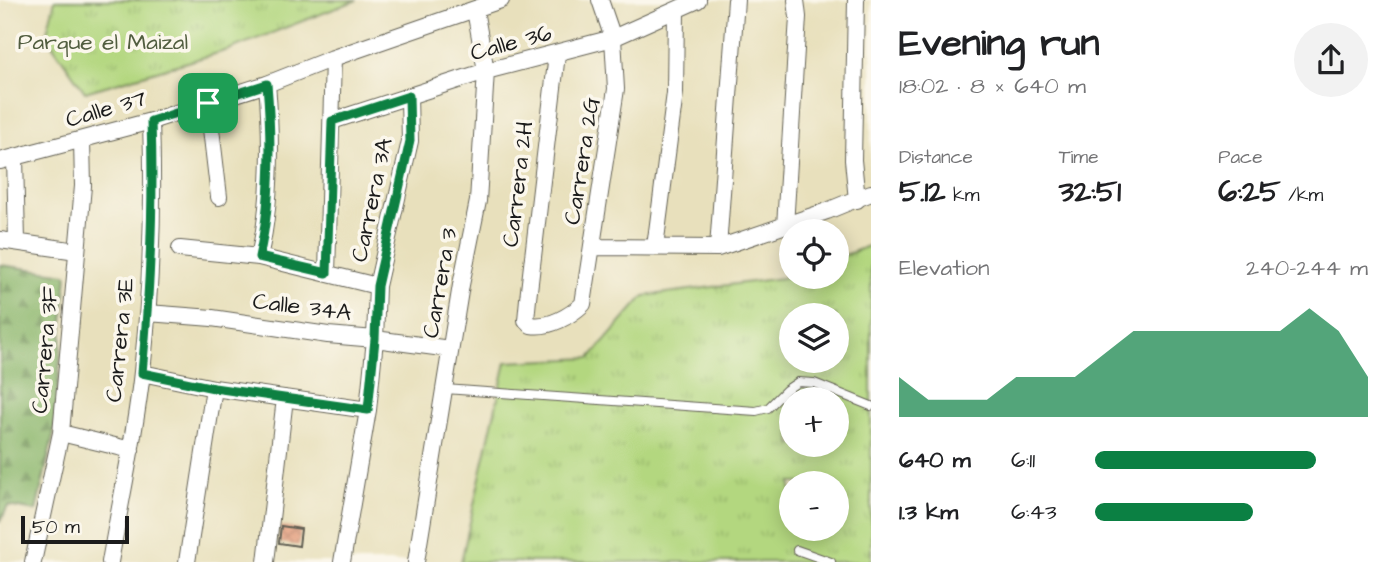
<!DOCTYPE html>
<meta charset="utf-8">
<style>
:root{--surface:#fff;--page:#f2f2f2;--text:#202124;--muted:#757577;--accent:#0b8043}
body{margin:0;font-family:"Architects Daughter",sans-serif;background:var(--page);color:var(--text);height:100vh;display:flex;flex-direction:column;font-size:26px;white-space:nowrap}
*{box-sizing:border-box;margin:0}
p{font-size:23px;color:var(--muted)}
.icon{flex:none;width:38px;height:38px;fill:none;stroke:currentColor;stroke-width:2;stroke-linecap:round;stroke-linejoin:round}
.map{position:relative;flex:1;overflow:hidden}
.details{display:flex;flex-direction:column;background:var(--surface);width:525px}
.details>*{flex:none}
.buttons{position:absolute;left:779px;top:219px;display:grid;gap:14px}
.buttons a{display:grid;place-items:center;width:70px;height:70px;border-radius:50%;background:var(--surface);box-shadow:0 4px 18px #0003;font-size:35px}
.scale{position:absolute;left:21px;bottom:18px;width:108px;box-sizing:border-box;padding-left:7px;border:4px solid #1c1c1c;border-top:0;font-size:19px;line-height:24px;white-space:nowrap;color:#1c1c1c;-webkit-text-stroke:5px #fbf7ec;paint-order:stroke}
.pin{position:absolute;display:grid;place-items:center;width:60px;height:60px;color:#fff;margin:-30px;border-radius:14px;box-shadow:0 4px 10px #0006}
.round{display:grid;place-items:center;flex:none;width:74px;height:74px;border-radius:37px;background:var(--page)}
.overview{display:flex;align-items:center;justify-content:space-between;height:119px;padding:0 28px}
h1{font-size:38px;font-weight:700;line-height:52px}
.figures{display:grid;grid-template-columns:repeat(3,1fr);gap:10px;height:119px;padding:7px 28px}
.figures div{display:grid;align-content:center}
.figures b{font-size:30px;font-weight:700}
.figures small{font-size:19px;font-weight:400}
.figures p{font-size:19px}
.chart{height:196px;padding:14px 28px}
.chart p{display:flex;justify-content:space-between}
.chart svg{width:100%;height:126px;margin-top:7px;fill:var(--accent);opacity:.7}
ul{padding:0 28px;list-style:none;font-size:23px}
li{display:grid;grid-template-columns:112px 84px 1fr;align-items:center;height:52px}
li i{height:18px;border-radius:9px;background:var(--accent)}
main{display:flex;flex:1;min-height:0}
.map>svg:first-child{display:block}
.grass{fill:url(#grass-tufts);stroke:#687a4e;stroke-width:2;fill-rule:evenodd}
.forest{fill:url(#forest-firs);stroke:#556a45;stroke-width:2}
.building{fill:url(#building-cross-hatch)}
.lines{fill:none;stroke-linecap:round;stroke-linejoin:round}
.lane-casing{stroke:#636154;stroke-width:10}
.street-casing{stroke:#636154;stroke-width:18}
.lane{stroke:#fff;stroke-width:8}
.street{stroke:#fff;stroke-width:16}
.route-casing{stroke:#fff;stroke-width:14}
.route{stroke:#0b8043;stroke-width:9}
.labels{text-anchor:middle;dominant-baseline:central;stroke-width:7;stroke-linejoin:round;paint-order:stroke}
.park-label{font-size:23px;fill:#515d3f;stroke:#fbf7ec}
.street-label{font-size:23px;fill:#1c1c1c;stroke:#fbf7ec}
</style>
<main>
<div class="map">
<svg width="871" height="562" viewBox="0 0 871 562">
<defs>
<pattern id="grass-tufts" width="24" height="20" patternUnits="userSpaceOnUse" patternTransform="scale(1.75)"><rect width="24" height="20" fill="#b3d77f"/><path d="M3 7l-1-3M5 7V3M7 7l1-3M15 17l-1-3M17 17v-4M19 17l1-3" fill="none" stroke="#99b86d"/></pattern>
<pattern id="forest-firs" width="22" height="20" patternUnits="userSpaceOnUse" patternTransform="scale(1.75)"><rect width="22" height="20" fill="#8eb86e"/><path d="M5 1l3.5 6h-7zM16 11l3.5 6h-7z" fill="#73955a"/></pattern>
<pattern id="building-cross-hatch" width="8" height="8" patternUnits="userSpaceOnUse" patternTransform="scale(1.75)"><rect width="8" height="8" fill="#e4a181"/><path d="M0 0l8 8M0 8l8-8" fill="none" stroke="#c38a6f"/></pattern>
</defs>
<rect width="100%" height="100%" fill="#fbf7ec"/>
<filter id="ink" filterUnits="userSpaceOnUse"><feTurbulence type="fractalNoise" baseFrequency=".0143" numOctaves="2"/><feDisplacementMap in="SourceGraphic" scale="14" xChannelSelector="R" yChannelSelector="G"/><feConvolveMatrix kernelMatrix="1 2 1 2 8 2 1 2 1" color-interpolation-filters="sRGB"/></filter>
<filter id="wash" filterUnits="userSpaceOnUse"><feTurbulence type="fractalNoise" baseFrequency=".00686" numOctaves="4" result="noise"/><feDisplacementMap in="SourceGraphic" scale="28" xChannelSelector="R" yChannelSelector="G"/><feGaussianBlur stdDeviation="1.57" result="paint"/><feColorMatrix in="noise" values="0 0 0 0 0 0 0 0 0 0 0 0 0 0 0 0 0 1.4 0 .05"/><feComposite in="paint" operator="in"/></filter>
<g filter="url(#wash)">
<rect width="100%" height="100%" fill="#e8e0bc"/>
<path class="grass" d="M 55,0 L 357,0 L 228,50 L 85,92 L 46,36 Z
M 871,245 L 871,562 L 461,562 L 506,362 L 590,358 L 644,296 L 782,278 L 791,275 L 791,276 L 836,276 L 837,258 ZM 791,315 L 836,315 L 836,360 L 791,360 ZM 791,399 L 836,399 L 836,444 L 791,444 ZM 791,483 L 836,483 L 836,528 L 791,528 Z"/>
<path class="forest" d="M 0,265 L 67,274 L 54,432 L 36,511 L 8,506 L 0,522 Z"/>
<g id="blocks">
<path class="building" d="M 281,526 L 301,529 L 299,546 L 279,543 Z"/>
</g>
</g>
<g filter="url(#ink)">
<use href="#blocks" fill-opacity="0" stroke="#636154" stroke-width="2"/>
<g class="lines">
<defs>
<path id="lane" d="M 445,389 L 756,411 L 768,408 L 786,390 L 798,382 L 814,383 L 871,406
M 797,550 L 831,562"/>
<path id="street" d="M 856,0 L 853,160 L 857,200
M 557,54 L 528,299 L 526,320 L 531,325 C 550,328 570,316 583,304 L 616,89 L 613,38 L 600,0
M 208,103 L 219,197
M 332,121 L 486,71 L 613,38 L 698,0
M 15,157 L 17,242
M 0,161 L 151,121 L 267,84 L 333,58 L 501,0
M 785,226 L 798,17 L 796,0
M 0,240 L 77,251
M 592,247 L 718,248 L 827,211 L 871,193
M 655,247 L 675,93 L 676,10
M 718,248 L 736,0
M 180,249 L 259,257 L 377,286
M 259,257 C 272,200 272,142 267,84
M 327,273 L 333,58
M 148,313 L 212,318 L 328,335 L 375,339 L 450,349
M 142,373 L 214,388 L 368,410
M 61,433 L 131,450
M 33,562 L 61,433 L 83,186 L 82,140
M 110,562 C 121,499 135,436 142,372 C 151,289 154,205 151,121
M 187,562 L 214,388
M 266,562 L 285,398
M 342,562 L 368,410 L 375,339 L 377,286 L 410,141 L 409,96
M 416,562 L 461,285 L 478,201 L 486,71 L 475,10"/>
</defs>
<use href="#lane" class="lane-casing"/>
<use href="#street" class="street-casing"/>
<use href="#lane" class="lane"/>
<use href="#street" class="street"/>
</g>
</g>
<g class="lines" filter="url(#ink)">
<defs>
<path id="route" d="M 267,84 C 272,142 272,200 259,257 L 327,273 L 332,121 L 409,96 L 410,141 L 377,286 L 375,339 L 368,410 L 214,388 L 142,373 C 150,289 154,205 151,121 Z"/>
</defs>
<use href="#route" class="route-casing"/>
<use href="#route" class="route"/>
</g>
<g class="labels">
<g class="park-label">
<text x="103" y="42">Parque el Maizal</text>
</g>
<g class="street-label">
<text transform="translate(511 43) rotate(-15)">Calle 36</text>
<text transform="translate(106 109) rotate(-16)">Calle 37</text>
<text transform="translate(582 161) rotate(-81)">Carrera 2G</text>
<text transform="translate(518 184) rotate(-83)">Carrera 2H</text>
<text transform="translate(372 200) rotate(-78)">Carrera 3A</text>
<text transform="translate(440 283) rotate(-80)">Carrera 3</text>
<text transform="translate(302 307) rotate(7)">Calle 34A</text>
<text transform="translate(120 340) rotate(-84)">Carrera 3E</text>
<text transform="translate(45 350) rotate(-85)">Carrera 3F</text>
</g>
</g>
</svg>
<div class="buttons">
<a><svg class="icon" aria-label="locate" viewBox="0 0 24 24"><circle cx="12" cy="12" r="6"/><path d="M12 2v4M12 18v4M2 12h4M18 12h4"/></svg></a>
<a><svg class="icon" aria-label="layers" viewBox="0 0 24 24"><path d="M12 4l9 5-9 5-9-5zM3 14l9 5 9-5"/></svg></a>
<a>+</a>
<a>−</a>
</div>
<div class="scale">50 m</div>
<div class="pin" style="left:208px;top:103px;background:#1e9e55"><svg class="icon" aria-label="arrive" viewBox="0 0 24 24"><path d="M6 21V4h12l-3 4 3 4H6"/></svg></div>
</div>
<section class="details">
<div class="overview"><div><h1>Evening run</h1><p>18:02 · 8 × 640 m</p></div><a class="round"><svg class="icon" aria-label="share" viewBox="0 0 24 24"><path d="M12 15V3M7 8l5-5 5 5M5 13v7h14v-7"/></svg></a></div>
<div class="figures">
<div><p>Distance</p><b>5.12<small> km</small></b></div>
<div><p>Time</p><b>32:51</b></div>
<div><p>Pace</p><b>6:25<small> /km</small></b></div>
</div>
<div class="chart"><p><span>Elevation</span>240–244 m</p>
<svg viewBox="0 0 160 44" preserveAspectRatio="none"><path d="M0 44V30L10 38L20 38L30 38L40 30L50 30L60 30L70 22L80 14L90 14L100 14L110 14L120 14L130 14L140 6L150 14L160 30V44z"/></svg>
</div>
<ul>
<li><b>640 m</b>6:11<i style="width:81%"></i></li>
<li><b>1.3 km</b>6:43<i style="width:58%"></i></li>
</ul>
</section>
</main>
